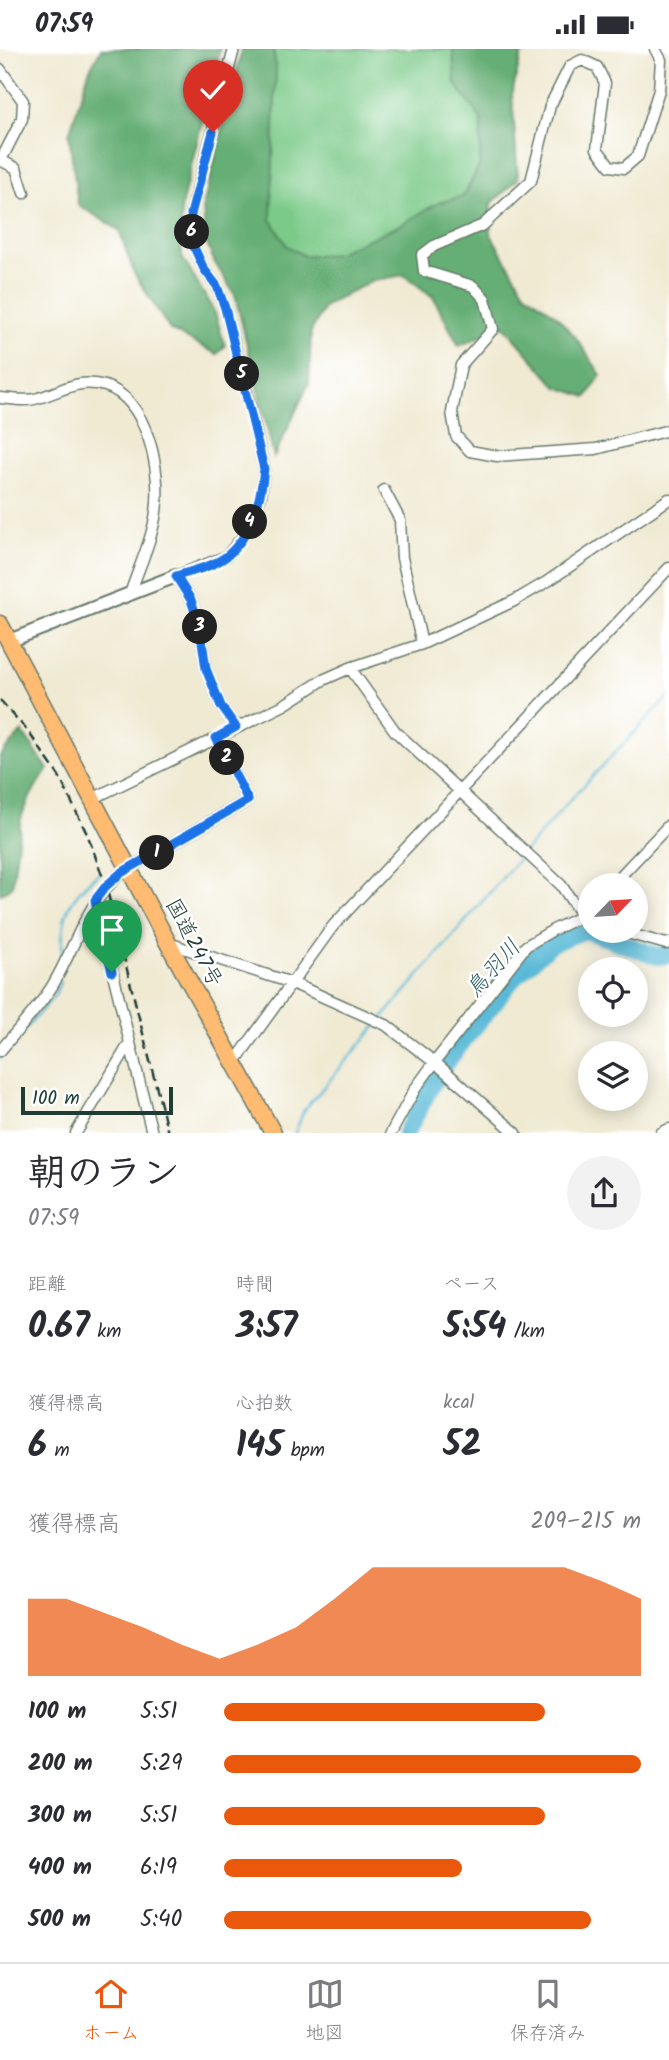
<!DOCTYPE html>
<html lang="ja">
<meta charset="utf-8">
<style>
:root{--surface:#fff;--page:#f2f2f3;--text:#2b2b33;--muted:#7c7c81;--line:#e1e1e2;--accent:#ea580c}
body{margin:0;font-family:Kalam,"Klee One",sans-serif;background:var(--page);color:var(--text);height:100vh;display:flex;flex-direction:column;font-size:26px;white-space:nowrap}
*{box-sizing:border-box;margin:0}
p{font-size:23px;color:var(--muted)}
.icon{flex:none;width:38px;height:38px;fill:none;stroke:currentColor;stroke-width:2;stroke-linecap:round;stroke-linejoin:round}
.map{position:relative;height:1084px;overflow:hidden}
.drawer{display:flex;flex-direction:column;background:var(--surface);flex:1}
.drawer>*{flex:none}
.needle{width:46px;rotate:65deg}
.controls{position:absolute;left:578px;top:824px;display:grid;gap:14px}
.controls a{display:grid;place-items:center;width:70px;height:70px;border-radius:50%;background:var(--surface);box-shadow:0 4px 18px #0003;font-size:35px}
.scale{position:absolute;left:21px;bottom:18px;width:152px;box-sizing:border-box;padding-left:7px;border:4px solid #1f3d34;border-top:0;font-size:19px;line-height:24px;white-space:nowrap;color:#1f3d34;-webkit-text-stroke:5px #fff;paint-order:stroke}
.pin{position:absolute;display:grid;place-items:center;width:60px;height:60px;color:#fff;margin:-72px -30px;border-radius:50% 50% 50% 0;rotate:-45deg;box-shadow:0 0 7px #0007}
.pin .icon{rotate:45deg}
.km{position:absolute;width:35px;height:35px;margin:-18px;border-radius:50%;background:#222;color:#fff;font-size:19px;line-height:35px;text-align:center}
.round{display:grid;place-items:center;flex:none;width:74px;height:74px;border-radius:37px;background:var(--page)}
.summary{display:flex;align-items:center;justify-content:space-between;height:119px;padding:0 28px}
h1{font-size:38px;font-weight:800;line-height:52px}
.figures{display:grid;grid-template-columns:repeat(3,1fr);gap:10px;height:119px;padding:7px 28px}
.figures div{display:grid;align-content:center}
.figures b{font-size:35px;font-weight:800}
.figures small{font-size:19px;font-weight:400}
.figures p{font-size:19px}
.chart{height:196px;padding:14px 28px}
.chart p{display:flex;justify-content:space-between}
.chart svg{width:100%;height:126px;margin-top:7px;fill:var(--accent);opacity:.7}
ul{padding:0 28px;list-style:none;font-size:23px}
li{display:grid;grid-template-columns:112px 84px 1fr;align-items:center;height:52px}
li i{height:18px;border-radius:9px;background:var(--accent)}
.status{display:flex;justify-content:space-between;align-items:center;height:49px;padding:0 35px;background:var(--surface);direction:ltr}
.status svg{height:19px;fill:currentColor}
.dock{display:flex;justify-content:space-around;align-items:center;height:98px;border-top:2px solid var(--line);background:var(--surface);font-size:19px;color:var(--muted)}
.dock a{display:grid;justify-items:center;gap:4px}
.dock .selected{color:var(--accent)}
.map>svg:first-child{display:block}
.green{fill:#7cca89;stroke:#4e845e;stroke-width:2}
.forest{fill:#65ae75;stroke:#427654;stroke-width:2}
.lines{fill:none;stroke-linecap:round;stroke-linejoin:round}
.stream{stroke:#59b9d7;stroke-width:2.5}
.river{stroke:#59b9d7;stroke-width:18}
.minor-casing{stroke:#687a6c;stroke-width:13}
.tertiary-casing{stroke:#687a6c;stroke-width:16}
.trunk-casing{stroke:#687a6c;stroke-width:19}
.minor{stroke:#fff;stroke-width:10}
.tertiary{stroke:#fff;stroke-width:12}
.trunk{stroke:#ffbb71;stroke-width:16}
.rail{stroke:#1f3d34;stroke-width:2.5;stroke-dasharray:10 5;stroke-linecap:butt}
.route-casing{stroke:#fff;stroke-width:14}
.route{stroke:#1a73e8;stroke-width:9}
.labels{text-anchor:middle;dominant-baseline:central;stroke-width:5;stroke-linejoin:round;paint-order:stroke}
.street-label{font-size:21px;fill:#1f3d34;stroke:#fff}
.water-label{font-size:23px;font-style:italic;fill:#306265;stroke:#fff}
</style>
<div class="status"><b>07:59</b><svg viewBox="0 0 49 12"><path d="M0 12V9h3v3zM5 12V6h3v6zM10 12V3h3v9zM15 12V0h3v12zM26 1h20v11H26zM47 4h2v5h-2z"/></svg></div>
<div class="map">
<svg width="669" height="1084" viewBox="0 0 669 1084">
<rect width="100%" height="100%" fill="#fff"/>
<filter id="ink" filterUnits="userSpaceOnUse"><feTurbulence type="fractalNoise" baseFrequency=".0143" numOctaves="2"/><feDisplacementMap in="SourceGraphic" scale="14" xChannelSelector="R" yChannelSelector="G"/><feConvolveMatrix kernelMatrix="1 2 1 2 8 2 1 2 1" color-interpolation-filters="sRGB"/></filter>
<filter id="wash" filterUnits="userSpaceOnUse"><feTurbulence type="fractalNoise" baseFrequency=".00686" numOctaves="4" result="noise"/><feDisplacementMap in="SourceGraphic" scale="28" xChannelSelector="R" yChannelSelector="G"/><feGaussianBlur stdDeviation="1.57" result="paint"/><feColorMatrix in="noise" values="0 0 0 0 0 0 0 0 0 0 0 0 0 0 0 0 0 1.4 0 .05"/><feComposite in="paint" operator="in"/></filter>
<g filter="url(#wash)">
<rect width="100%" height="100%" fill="#f0ead3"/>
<path class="green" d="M 262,0 L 465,0 L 490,66 L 490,118 L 471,154 L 405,185 L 301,217 L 264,174 Z"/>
<path class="forest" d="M 101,0 L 220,0 L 181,158 L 182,208 L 215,264 L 225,297 L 217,305 L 170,281 L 134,224 L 119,181 L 78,156 L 69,85 L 89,22 Z
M 242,0 L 273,0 L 276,19 L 271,170 L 287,197 L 305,207 L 335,205 L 402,175 L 438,154 L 464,147 L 480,115 L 481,70 L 455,34 L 453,0 L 530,0 L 521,7 L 512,45 L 518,130 L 491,155 L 491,186 L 525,243 L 556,266 L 577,290 L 601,326 L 587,348 L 557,338 L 504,277 L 459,297 L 433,248 L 404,226 L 371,232 L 325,257 L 311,282 L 309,334 L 274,408 L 235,246 L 215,214 L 205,191 L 203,158 Z
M 22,683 L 48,720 L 31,746 L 21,769 L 12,838 L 0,845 L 0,707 Z"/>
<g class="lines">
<path class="stream" d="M 526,801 L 571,750 L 669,647
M 62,907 C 61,868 67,849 99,824
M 381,971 L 522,806
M 0,1009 L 55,946 L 60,933
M 295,1084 L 304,1061 L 377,976"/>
<path class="river" d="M 406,1084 L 439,1022 L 515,927 L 551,894 L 585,881 L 657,907 L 669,906"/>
</g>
</g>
<g filter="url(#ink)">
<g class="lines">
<defs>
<path id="minor" d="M 234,0 L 191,165 L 193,196 L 204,220 L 217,237 L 225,259 L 247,345 L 264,420 L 261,446 L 246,484 L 227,507 L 176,527 L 191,551 L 200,577 L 206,620 L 221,657 L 236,678
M 655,0 L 661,11 L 659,41 L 638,107 L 624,119 L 610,117 L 597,100 L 605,34 L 597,18 L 582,11 L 570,17 L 550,57 L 531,132 L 483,176 L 434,197 L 422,206 L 424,222 L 473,237 L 485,250 L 493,280 L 461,316 L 452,363 L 456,387 L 470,402 L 497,407 L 596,400 L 669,381
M 0,20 L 23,52 L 22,70 L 1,111
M 0,111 L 16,119 L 24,144
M 0,349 C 12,350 27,353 38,349 C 63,342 77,329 105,337 C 148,350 162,424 156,463 C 152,491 139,518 130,545
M 384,441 L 400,471 L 402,509 L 422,595
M 350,619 L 395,682 L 561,836 L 582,867 L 590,870
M 92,750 L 284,656 L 323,631 L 350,619 L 422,595 L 514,552 L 548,532 L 669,450
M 612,836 L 669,776
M 95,851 L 152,1084
M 620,882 L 666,895 L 669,894
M 168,894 L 292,934 L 386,976 L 438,1016 L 516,1084
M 0,1002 C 17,981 41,957 54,934 C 76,896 86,854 121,824 L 248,751 L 216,689
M 234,1014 L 333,877 L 669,519
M 76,1084 L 129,995
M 391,1084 L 415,1040 L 434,1014 L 526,897 L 553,881 L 582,867 L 590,859
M 661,1084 L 669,1080"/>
<path id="tertiary" d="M 9,592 L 176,527"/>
<path id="trunk" d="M 0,575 L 168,894 L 273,1084"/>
</defs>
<use href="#minor" class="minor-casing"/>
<use href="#tertiary" class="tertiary-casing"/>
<use href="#trunk" class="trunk-casing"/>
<use href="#minor" class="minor"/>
<use href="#tertiary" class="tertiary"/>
<use href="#trunk" class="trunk"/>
<path class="rail" d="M 0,651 L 27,681 L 59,727 L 88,787 L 106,837 L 168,1084"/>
</g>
</g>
<g class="lines" filter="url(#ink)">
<defs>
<path id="route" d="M 112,923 L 95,851 L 106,837 L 121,824 L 248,751 L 216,689 L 236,678 L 221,657 L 206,620 L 200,578 L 191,551 L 176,527 C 193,522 215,517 228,506 C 252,485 261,450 264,420 L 225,259 L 217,237 L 204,220 L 193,196 L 191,165 L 213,83"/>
</defs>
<use href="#route" class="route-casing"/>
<use href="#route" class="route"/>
</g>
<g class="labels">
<g class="street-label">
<text transform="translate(193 894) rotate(62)">国道247号</text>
</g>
<g class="water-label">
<text transform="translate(494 920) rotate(-48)">鳥羽川</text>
</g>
</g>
</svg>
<div class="controls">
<a><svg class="needle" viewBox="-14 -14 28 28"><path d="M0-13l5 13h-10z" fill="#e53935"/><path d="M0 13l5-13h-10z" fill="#7c7c81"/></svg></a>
<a><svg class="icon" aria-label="locate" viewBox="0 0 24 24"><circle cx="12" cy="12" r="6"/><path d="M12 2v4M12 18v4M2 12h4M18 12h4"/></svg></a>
<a><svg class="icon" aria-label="layers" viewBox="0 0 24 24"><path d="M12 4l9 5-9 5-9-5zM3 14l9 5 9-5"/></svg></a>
</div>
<div class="scale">100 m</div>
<div class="pin" style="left:112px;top:923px;background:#1e9e55"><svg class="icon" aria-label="arrive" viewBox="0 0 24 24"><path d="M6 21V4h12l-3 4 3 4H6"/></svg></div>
<div class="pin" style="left:213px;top:83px;background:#d93025"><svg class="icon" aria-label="check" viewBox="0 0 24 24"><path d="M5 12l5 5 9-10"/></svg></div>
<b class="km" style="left:157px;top:804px">1</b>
<b class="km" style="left:227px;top:709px">2</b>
<b class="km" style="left:200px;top:578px">3</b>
<b class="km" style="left:250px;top:473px">4</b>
<b class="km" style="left:242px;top:325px">5</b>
<b class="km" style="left:192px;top:183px">6</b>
</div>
<section class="drawer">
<div class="summary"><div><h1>朝のラン</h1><p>07:59</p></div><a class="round"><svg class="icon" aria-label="share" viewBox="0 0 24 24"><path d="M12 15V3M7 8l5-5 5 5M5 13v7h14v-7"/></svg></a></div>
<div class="figures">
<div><p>距離</p><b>0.67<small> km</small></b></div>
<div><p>時間</p><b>3:57</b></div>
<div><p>ペース</p><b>5:54<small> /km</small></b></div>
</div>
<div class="figures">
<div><p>獲得標高</p><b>6<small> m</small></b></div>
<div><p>心拍数</p><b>145<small> bpm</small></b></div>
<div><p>kcal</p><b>52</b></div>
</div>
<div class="chart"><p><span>獲得標高</span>209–215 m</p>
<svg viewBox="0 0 160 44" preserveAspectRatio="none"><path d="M0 44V17L10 17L20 22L30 27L40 33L50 38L60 33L70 27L80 17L90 6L100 6L110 6L120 6L130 6L140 6L150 11L160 17V44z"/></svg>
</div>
<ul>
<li><b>100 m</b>5:51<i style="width:77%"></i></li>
<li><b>200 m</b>5:29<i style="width:100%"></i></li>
<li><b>300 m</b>5:51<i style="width:77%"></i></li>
<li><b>400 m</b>6:19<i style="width:57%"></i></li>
<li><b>500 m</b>5:40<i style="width:88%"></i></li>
</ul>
</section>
<nav class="dock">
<a class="selected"><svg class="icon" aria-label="home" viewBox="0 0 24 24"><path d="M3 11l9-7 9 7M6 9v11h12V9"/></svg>ホーム</a>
<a><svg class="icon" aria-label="map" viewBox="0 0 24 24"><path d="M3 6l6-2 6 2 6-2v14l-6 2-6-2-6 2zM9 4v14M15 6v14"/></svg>地図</a>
<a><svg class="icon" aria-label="saved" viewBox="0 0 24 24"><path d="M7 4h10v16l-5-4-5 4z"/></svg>保存済み</a>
</nav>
